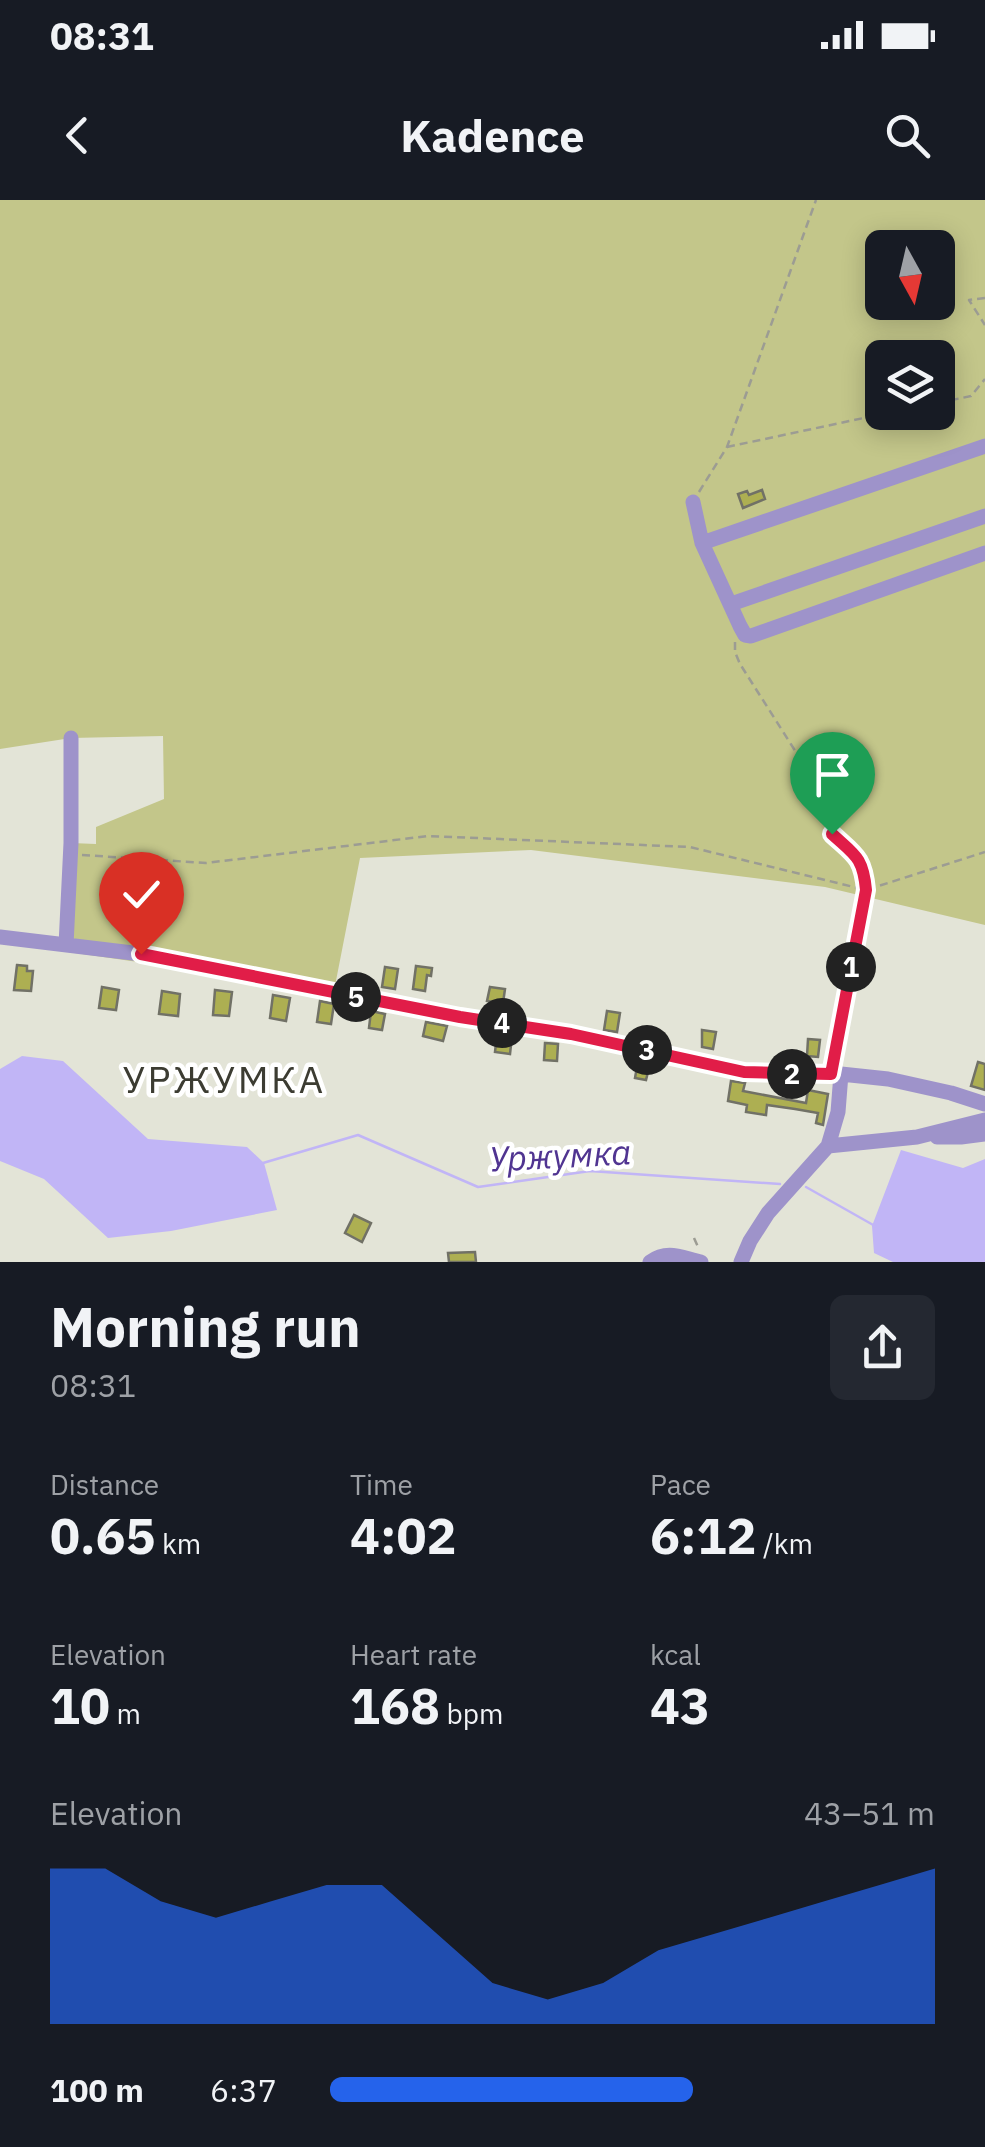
<!DOCTYPE html>
<meta charset="utf-8">
<style>
:root{--surface:#171b24;--page:#242831;--text:#f1f3f6;--muted:#9ea1a6;--accent:#2563eb}
body{margin:0;font-family:"IBM Plex Sans",sans-serif;background:var(--page);color:var(--text);height:100vh;display:flex;flex-direction:column;font-size:38px;white-space:nowrap}
*{box-sizing:border-box;margin:0}
p{font-size:32px;color:var(--muted)}
.icon{flex:none;width:55px;height:55px;fill:none;stroke:currentColor;stroke-width:2;stroke-linecap:round;stroke-linejoin:round}
.map{position:relative;height:1062px;overflow:hidden}
.sheet{display:flex;flex-direction:column;background:var(--surface);flex:1}
.sheet>*{flex:none}
.needle{width:65px;rotate:172deg}
.tools{position:absolute;left:865px;top:30px;display:grid;gap:20px}
.tools a{display:grid;place-items:center;width:90px;height:90px;border-radius:15px;background:var(--surface);box-shadow:0 5px 25px #0003;font-size:50px}
.pin{position:absolute;display:grid;place-items:center;width:85px;height:85px;color:#fff;margin:-102px -42px;border-radius:50% 50% 50% 0;rotate:-45deg;box-shadow:0 0 10px #0007}
.pin .icon{rotate:45deg}
.km{position:absolute;width:50px;height:50px;margin:-25px;border-radius:50%;background:#222;color:#fff;font-size:28px;line-height:50px;text-align:center}
.round{display:grid;place-items:center;flex:none;width:105px;height:105px;border-radius:15px;background:var(--page)}
.summary{display:flex;align-items:center;justify-content:space-between;height:170px;padding:0 50px}
h1{font-size:55px;font-weight:700;line-height:75px}
.figures{display:grid;grid-template-columns:repeat(3,1fr);gap:15px;height:170px;padding:10px 50px}
.figures div{display:grid;align-content:center}
.figures b{font-size:50px;font-weight:700}
.figures small{font-size:28px;font-weight:400}
.figures p{font-size:28px}
.chart{height:280px;padding:20px 50px}
.chart p{display:flex;justify-content:space-between}
.chart svg{width:100%;height:180px;margin-top:10px;fill:var(--accent);opacity:.7}
ul{padding:0 50px;list-style:none;font-size:32px}
li{display:grid;grid-template-columns:160px 120px 1fr;align-items:center;height:75px}
li i{height:25px;border-radius:12px;background:var(--accent)}
.status{display:flex;justify-content:space-between;align-items:center;height:70px;padding:0 50px;background:var(--surface);direction:ltr}
.status svg{height:28px;fill:currentColor}
header{display:flex;justify-content:space-between;align-items:center;height:130px;padding:0 50px;background:var(--surface);font-size:45px;font-weight:700}
.map>svg:first-child{display:block}
.green{fill:#c3c68a;fill-rule:evenodd}
.water{fill:#c1b5f6}
.lines{fill:none;stroke-linecap:round;stroke-linejoin:round}
.stream{stroke:#c1b5f6;stroke-width:2.5}
.building{fill:#adaf52;stroke:#717166;stroke-width:2.5}
.path{stroke:#9c9c93;stroke-width:2.5;stroke-dasharray:8 5;stroke-linecap:butt}
.minor{stroke:#9e93ca;stroke-width:15}
.route-casing{stroke:#fff;stroke-width:20}
.route{stroke:#e11d48;stroke-width:12}
.labels{text-anchor:middle;dominant-baseline:central;stroke-width:9;stroke-linejoin:round;paint-order:stroke}
.water-label{font-size:35px;font-style:italic;fill:#503491;stroke:#fff}
.quarter-label{font-size:38px;letter-spacing:2.5px;fill:#3c3c32;stroke:#fff}
</style>
<div class="status"><b>08:31</b><svg viewBox="0 0 49 12"><path d="M0 12V9h3v3zM5 12V6h3v6zM10 12V3h3v9zM15 12V0h3v12zM26 1h20v11H26zM47 4h2v5h-2z"/></svg></div>
<header><svg class="icon" aria-label="back" viewBox="0 0 24 24"><path d="M15 5l-7 7 7 7"/></svg>Kadence<svg class="icon" aria-label="search" viewBox="0 0 24 24"><circle cx="10" cy="10" r="6"/><path d="M15 15l6 6"/></svg></header>
<div class="map">
<svg width="985" height="1062" viewBox="0 0 985 1062">
<rect width="100%" height="100%" fill="#e3e4d7"/>
<path class="green" d="M 0,0 L 985,0 L 985,725 L 825,687 L 531,650 L 360,658 L 333,796 L 180,768 L 68,752 L 71,643 L 96,644 L 96,627 L 164,599 L 163,536 L 71,538 L 0,549 ZM 882,48 L 938,48 L 938,102 L 882,102 ZM 882,158 L 938,158 L 938,212 L 882,212 Z"/>
<path class="water" d="M 22,856 L 63,861 L 148,939 L 247,947 L 264,963 L 277,1010 L 171,1031 L 108,1038 L 44,979 L 0,961 L 0,869 Z
M 901,950 L 963,968 L 985,959 L 985,1062 L 893,1062 L 874,1053 L 872,1026 Z"/>
<g class="lines">
<path class="stream" d="M 263,963 L 358,935 L 478,987 L 590,971 L 780,984
M 806,987 L 875,1026"/>
</g>
<path class="building" d="M 762,290 L 765,299 L 743,308 L 738,294 L 747,291 L 749,295 Z
M 17,765 L 27,766 L 27,771 L 33,771 L 31,791 L 14,790 Z
M 416,766 L 432,768 L 431,776 L 427,775 L 425,791 L 413,789 Z
M 385,767 L 398,769 L 395,789 L 382,787 Z
M 102,787 L 119,790 L 116,810 L 99,808 Z
M 490,787 L 505,789 L 503,803 L 487,801 Z
M 215,790 L 232,792 L 229,816 L 213,815 Z
M 162,791 L 180,794 L 178,816 L 159,814 Z
M 273,795 L 290,798 L 286,821 L 270,818 Z
M 320,801 L 334,804 L 331,824 L 317,822 Z
M 371,811 L 385,814 L 382,830 L 369,828 Z
M 607,811 L 620,813 L 617,832 L 604,830 Z
M 426,822 L 447,826 L 443,841 L 423,836 Z
M 702,830 L 716,832 L 713,849 L 702,847 Z
M 497,834 L 512,836 L 510,854 L 495,852 Z
M 808,839 L 820,840 L 818,857 L 807,856 Z
M 545,843 L 558,844 L 557,861 L 544,860 Z
M 638,861 L 650,864 L 646,880 L 635,878 Z
M 978,862 L 985,864 L 985,890 L 971,886 Z
M 731,881 L 745,883 L 743,891 L 806,903 L 808,890 L 828,894 L 823,925 L 816,923 L 818,913 L 795,909 L 767,905 L 766,915 L 746,912 L 747,905 L 728,901 Z
M 354,1015 L 371,1023 L 362,1042 L 345,1033 Z
M 475,1052 L 476,1062 L 449,1062 L 448,1053 Z"/>
<g class="lines">
<path class="path" d="M 985,98 L 969,100 L 985,125
M 938,203 L 971,196 L 985,179
M 727,247 L 892,212
M 699,292 L 727,247 L 816,0
M 735,442 L 735,452 L 740,464 L 794,549 C 803,569 804,591 814,611 C 825,632 855,648 863,666 C 866,673 865,682 866,690 L 833,861
M 82,655 L 206,663 L 428,636 L 690,647 L 866,690 L 985,652
M 694,1038 L 698,1047"/>
<path class="minor" d="M 693,302 L 702,343 L 740,426 L 745,435 L 751,436 L 985,353
M 702,343 L 985,246
M 731,404 L 985,316
M 0,737 L 141,754 L 460,817 L 571,834 L 744,872 L 841,874 L 888,879 L 951,893 L 985,904
M 66,745 L 71,643 L 71,538
M 937,937 L 961,937 L 985,934
M 828,946 L 917,937 L 985,920
M 650,1062 C 668,1049 682,1058 701,1062
M 741,1062 L 750,1041 L 768,1013 L 828,946 L 838,912 L 841,874"/>
</g>
<g class="lines">
<defs>
<path id="route" d="M 141,754 L 460,817 L 571,834 L 744,872 L 831,874 L 866,690 C 863,657 855,655 832,634"/>
</defs>
<use href="#route" class="route-casing"/>
<use href="#route" class="route"/>
</g>
<g class="labels">
<g class="water-label">
<text transform="translate(560 955) rotate(-3)">Уржумка</text>
</g>
<g class="quarter-label">
<text x="224" y="878">УРЖУМКА</text>
</g>
</g>
</svg>
<div class="tools">
<a><svg class="needle" viewBox="-14 -14 28 28"><path d="M0-13l5 13h-10z" fill="#e53935"/><path d="M0 13l5-13h-10z" fill="#9ea1a6"/></svg></a>
<a><svg class="icon" aria-label="layers" viewBox="0 0 24 24"><path d="M12 4l9 5-9 5-9-5zM3 14l9 5 9-5"/></svg></a>
</div>
<div class="pin" style="left:832px;top:634px;background:#1e9e55"><svg class="icon" aria-label="arrive" viewBox="0 0 24 24"><path d="M6 21V4h12l-3 4 3 4H6"/></svg></div>
<div class="pin" style="left:141px;top:754px;background:#d93025"><svg class="icon" aria-label="check" viewBox="0 0 24 24"><path d="M5 12l5 5 9-10"/></svg></div>
<b class="km" style="left:851px;top:767px">1</b>
<b class="km" style="left:792px;top:874px">2</b>
<b class="km" style="left:647px;top:850px">3</b>
<b class="km" style="left:502px;top:823px">4</b>
<b class="km" style="left:356px;top:797px">5</b>
</div>
<section class="sheet">
<div class="summary"><div><h1>Morning run</h1><p>08:31</p></div><a class="round"><svg class="icon" aria-label="share" viewBox="0 0 24 24"><path d="M12 15V3M7 8l5-5 5 5M5 13v7h14v-7"/></svg></a></div>
<div class="figures">
<div><p>Distance</p><b>0.65<small> km</small></b></div>
<div><p>Time</p><b>4:02</b></div>
<div><p>Pace</p><b>6:12<small> /km</small></b></div>
</div>
<div class="figures">
<div><p>Elevation</p><b>10<small> m</small></b></div>
<div><p>Heart rate</p><b>168<small> bpm</small></b></div>
<div><p>kcal</p><b>43</b></div>
</div>
<div class="chart"><p><span>Elevation</span>43–51 m</p>
<svg viewBox="0 0 160 44" preserveAspectRatio="none"><path d="M0 44V6L10 6L20 14L30 18L40 14L50 10L60 10L70 22L80 34L90 38L100 34L110 26L120 22L130 18L140 14L150 10L160 6V44z"/></svg>
</div>
<ul>
<li><b>100 m</b>6:37<i style="width:60%"></i></li>
</ul>
</section>
